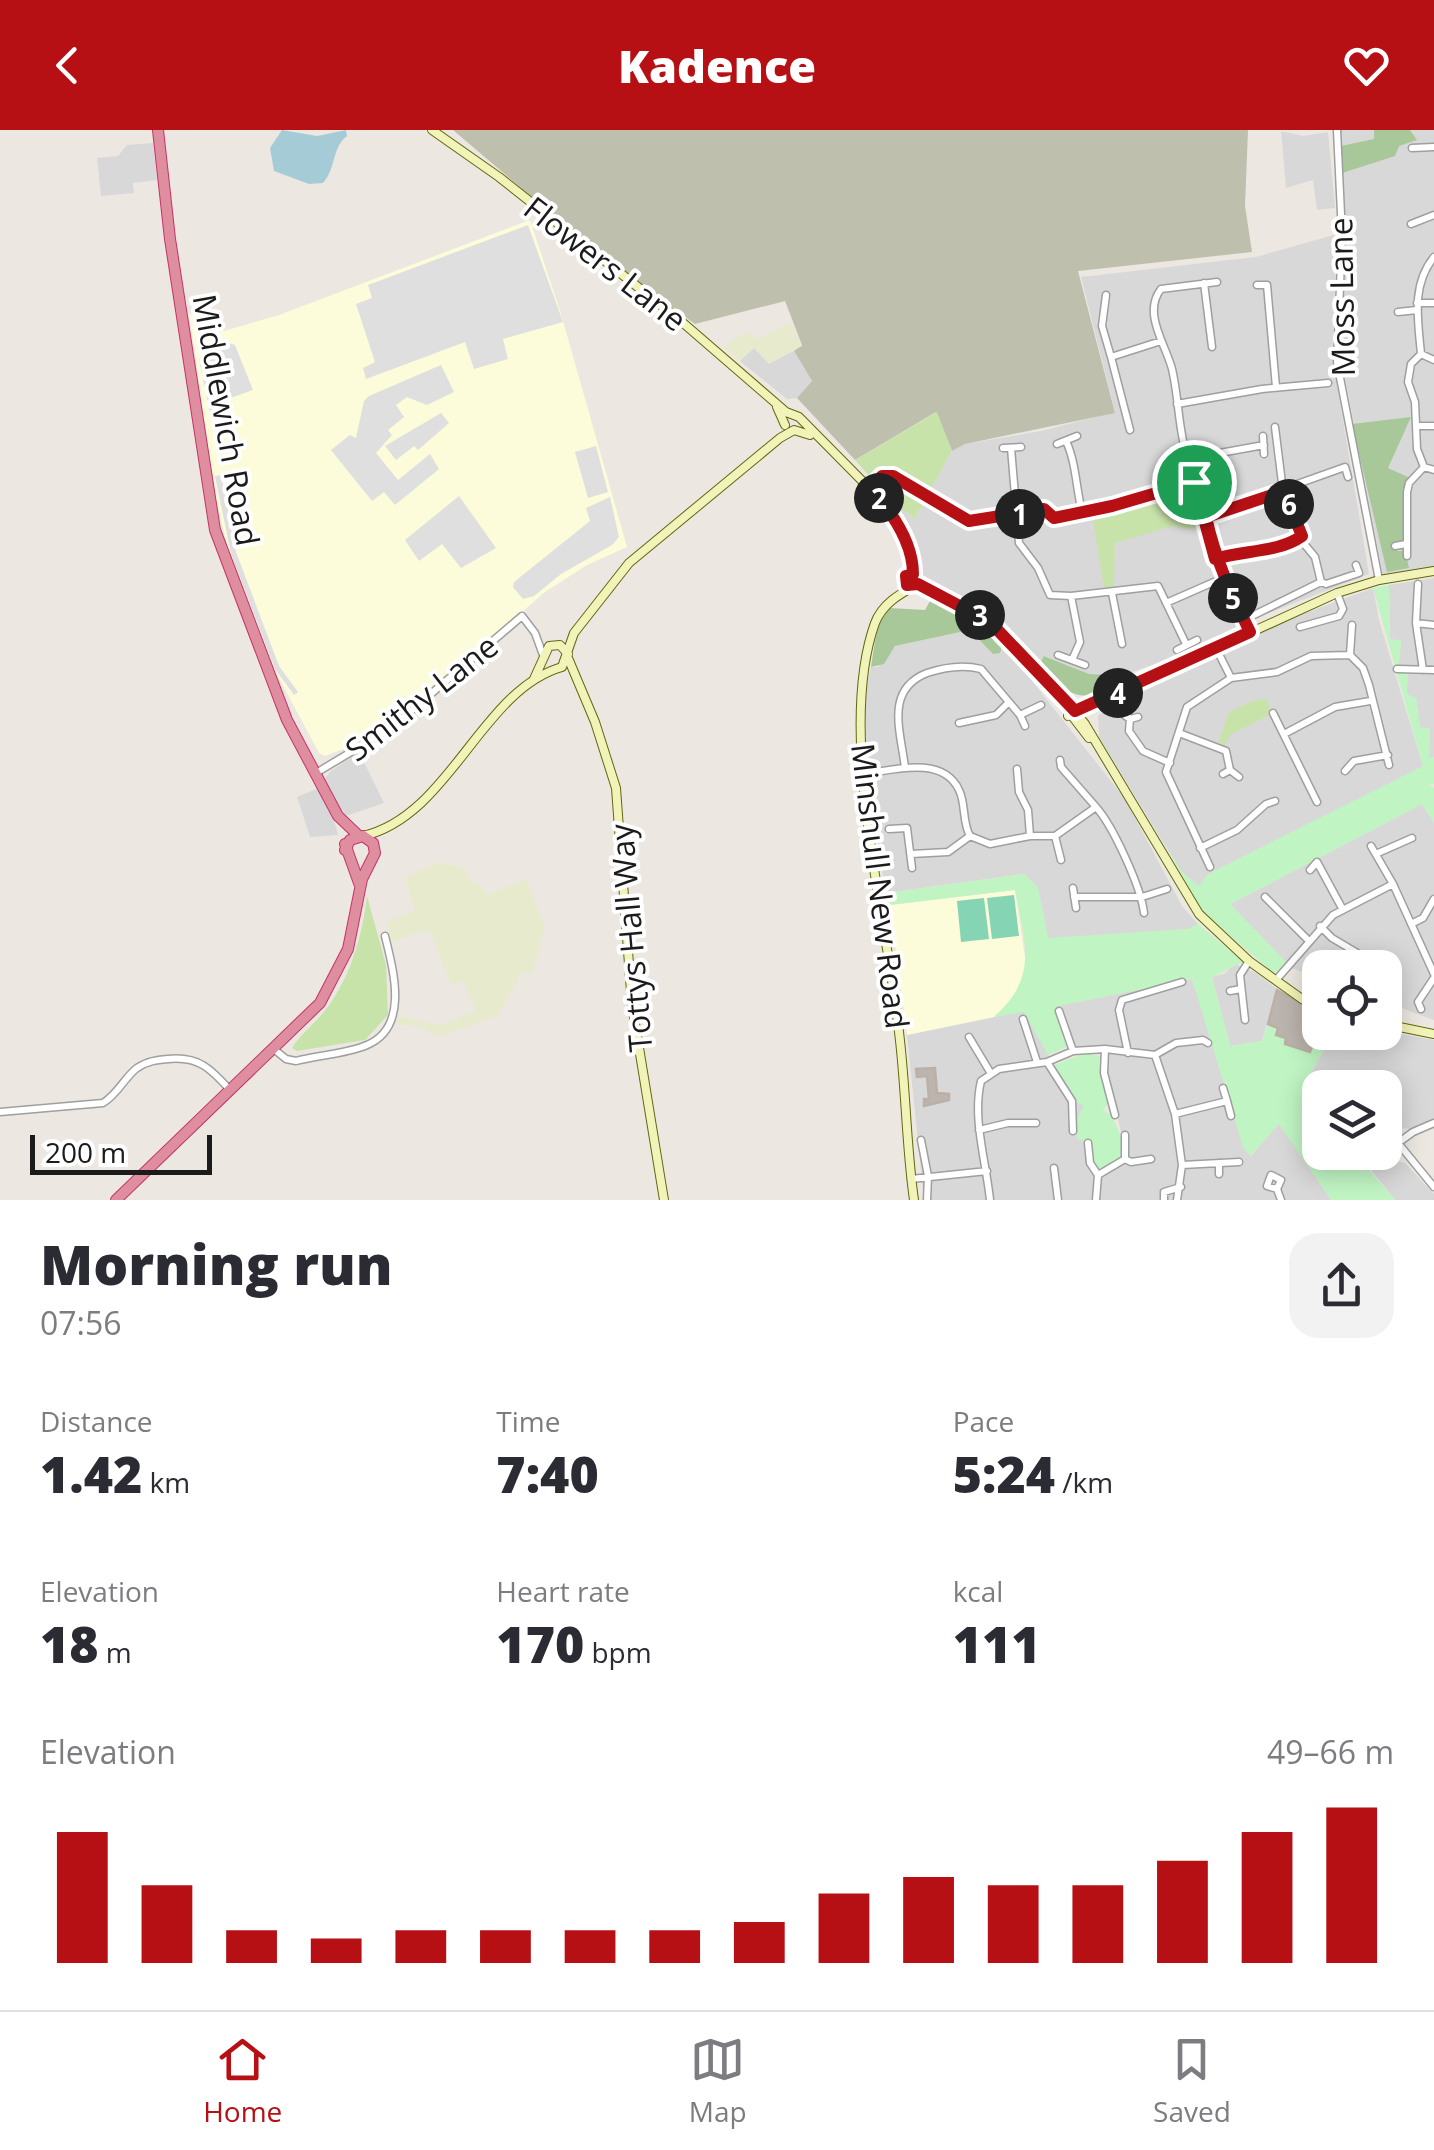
<!DOCTYPE html>
<meta charset="utf-8">
<style>
:root{--surface:#fff;--page:#f2f2f3;--text:#2b2b33;--muted:#7c7c81;--line:#e1e1e2;--accent:#b61015}
body{margin:0;font-family:"Open Sans",sans-serif;background:var(--page);color:var(--text);height:100vh;display:flex;flex-direction:column;font-size:38px;white-space:nowrap}
*{box-sizing:border-box;margin:0}
p{font-size:32px;color:var(--muted)}
.icon{flex:none;width:55px;height:55px;fill:none;stroke:currentColor;stroke-width:2;stroke-linecap:round;stroke-linejoin:round}
.map{position:relative;height:1070px;overflow:hidden}
.side{display:flex;flex-direction:column;background:var(--surface);flex:1}
.side>*{flex:none}
.controls{position:absolute;left:1302px;top:820px;display:grid;gap:20px}
.controls a{display:grid;place-items:center;width:100px;height:100px;border-radius:20px;background:var(--surface);box-shadow:0 5px 25px #0003;font-size:50px}
.scale{position:absolute;left:30px;bottom:25px;width:182px;box-sizing:border-box;padding-left:10px;border:5px solid #1b1b1b;border-top:0;font-size:28px;line-height:35px;white-space:nowrap;color:#1b1b1b;-webkit-text-stroke:8px #fff;paint-order:stroke}
.pin{position:absolute;display:grid;place-items:center;width:85px;height:85px;color:#fff;margin:-42px;border:5px solid #fff;border-radius:50%;box-shadow:0 2px 10px #0007}
.km{position:absolute;width:50px;height:50px;margin:-25px;border-radius:50%;background:#222;color:#fff;font-size:28px;line-height:50px;text-align:center}
.round{display:grid;place-items:center;flex:none;width:105px;height:105px;border-radius:30px;background:var(--page)}
.overview{display:flex;align-items:center;justify-content:space-between;height:170px;padding:0 40px}
h1{font-size:55px;font-weight:800;line-height:75px}
.stats{display:grid;grid-template-columns:repeat(3,1fr);gap:15px;height:170px;padding:10px 40px}
.stats div{display:grid;align-content:center}
.stats b{font-size:50px;font-weight:800}
.stats small{font-size:28px;font-weight:400}
.stats p{font-size:28px}
.chart{height:280px;padding:20px 40px}
.chart p{display:flex;justify-content:space-between}
.chart svg{width:100%;height:180px;margin-top:10px;stroke:var(--accent);stroke-width:6}
header{display:flex;justify-content:space-between;align-items:center;height:130px;padding:0 40px;background:var(--accent);color:#fff;font-size:45px;font-weight:800}
.menu{display:flex;justify-content:space-around;align-items:center;height:140px;border-top:2px solid var(--line);background:var(--surface);font-size:28px;color:var(--muted)}
.menu a{display:grid;justify-items:center;gap:5px}
.menu .on{color:var(--accent)}
.map>svg:first-child{display:block}
.residential{fill:#d9d8d8}
.education{fill:#fcfbda}
.construction{fill:#bfbfae}
.farmland{fill:#e8eace}
.grass{fill:#c8e3aa}
.forest{fill:#a8c899}
.park{fill:#c0f4c3}
.pitch{fill:#85d5b4}
.parking{fill:#dfdfdf}
.water{fill:#a5ccd6}
.building{fill:#bcb4ae;stroke:#bcafa5;stroke-width:2.5}
.lines{fill:none;stroke-linecap:round;stroke-linejoin:round}
.street-casing{stroke:#9f9f9f;stroke-width:9}
.secondary-casing{stroke:#60670d;stroke-width:10}
.highway-casing{stroke:#c63269;stroke-width:12}
.street{stroke:#fff;stroke-width:6}
.secondary{stroke:#f2f3b8;stroke-width:8}
.highway{stroke:#de8e9f;stroke-width:10}
.route-casing{stroke:#fff;stroke-width:20}
.route{stroke:#b61015;stroke-width:12}
.labels{text-anchor:middle;dominant-baseline:central;stroke-width:8;stroke-linejoin:round;paint-order:stroke}
.street-label{font-size:32px;fill:#1b1b1b;stroke:#fff}
</style>
<header><svg class="icon" aria-label="back" viewBox="0 0 24 24"><path d="M15 5l-7 7 7 7"/></svg>Kadence<svg class="icon" aria-label="heart" viewBox="0 0 24 24"><path d="M12 20l-8-8c-3-5 5-10 8-4 3-6 11-1 8 4z"/></svg></header>
<div class="map">
<svg width="1434" height="1070" viewBox="0 0 1434 1070">
<rect width="100%" height="100%" fill="#ece8e1"/>
<path class="residential" d="M 1340,0 L 1434,0 L 1434,439 L 1383,445 L 1343,237 L 1345,108 Z
M 1281,1 L 1303,6 L 1328,2 L 1335,78 L 1317,80 L 1313,50 L 1286,58 Z
M 153,13 L 157,50 L 133,53 L 134,63 L 101,66 L 97,28 L 118,26 L 127,15 Z
M 1337,104 L 1332,225 L 1369,444 L 1253,489 L 1158,533 L 1117,547 L 1089,544 L 1045,526 L 1039,535 L 987,484 L 925,451 L 893,380 L 897,377 L 915,388 L 952,321 L 965,314 L 1041,301 L 1115,282 L 1081,147 L 1256,127 Z
M 754,217 L 769,233 L 794,221 L 812,251 L 797,268 L 787,269 L 740,231 Z
M 1434,448 L 1434,647 L 1434,628 L 1429,627 L 1430,598 L 1420,598 L 1416,568 L 1407,565 L 1398,542 L 1401,510 L 1390,510 L 1389,455 Z
M 1373,458 L 1379,490 L 1423,636 L 1198,756 L 1181,742 L 1099,607 L 1098,586 L 1116,571 L 1303,484 Z
M 971,500 L 993,524 L 1003,519 L 1003,514 L 1125,669 L 1182,776 L 1198,794 L 1189,799 L 1048,809 L 1038,758 L 1024,744 L 886,763 L 867,653 L 865,564 L 871,537 L 878,537 L 895,516 Z
M 359,622 L 384,673 L 334,690 L 338,705 L 310,707 L 297,667 L 316,659 L 331,641 Z
M 1422,674 L 1434,693 L 1434,890 L 1385,872 L 1385,838 L 1320,838 L 1320,848 L 1291,838 L 1230,774 Z
M 1233,833 L 1256,843 L 1277,859 L 1262,911 L 1230,916 L 1212,847 L 1226,843 Z
M 1192,849 L 1251,1026 L 1279,993 L 1331,1070 L 924,1070 L 907,905 L 1024,881 L 1075,972 L 1084,975 L 1084,980 L 1123,1012 L 1107,938 L 1108,916 L 1069,916 L 1057,876 Z
M 1385,901 L 1434,910 L 1434,989 L 1411,999 L 1385,997 L 1385,958 L 1320,958 L 1320,964 L 1312,941 L 1325,918 L 1330,919 L 1336,903 Z
M 1385,1030 L 1405,1033 L 1434,1064 L 1434,1070 L 1395,1070 L 1371,1040 Z"/>
<path class="education" d="M 530,90 L 561,184 L 627,417 L 587,435 L 545,462 L 413,576 L 359,613 L 325,626 L 319,623 L 274,539 L 228,419 L 216,370 L 189,183 L 224,201 L 279,185 Z
M 1015,760 L 1027,841 L 1015,869 L 994,887 L 907,905 L 890,775 Z"/>
<path class="construction" d="M 453,0 L 1248,0 L 1245,76 L 1252,122 L 1078,141 L 1115,283 L 965,314 L 952,321 L 936,282 L 855,330 L 797,268 L 812,251 L 794,221 L 802,215 L 785,171 L 695,194 L 602,127 Z"/>
<path class="farmland" d="M 791,192 L 802,216 L 769,234 L 754,218 L 740,231 L 723,217 L 746,202 L 758,209 Z
M 438,732 L 464,738 L 473,754 L 477,753 L 488,765 L 526,749 L 545,796 L 533,842 L 521,844 L 498,886 L 438,907 L 421,897 L 396,894 L 398,886 L 438,895 L 476,881 L 462,851 L 451,855 L 430,802 L 423,801 L 391,812 L 387,791 L 415,781 L 405,747 Z"/>
<path class="grass" d="M 937,282 L 952,321 L 915,388 L 897,377 L 855,330 Z
M 1189,357 L 1202,401 L 1173,396 L 1115,413 L 1114,457 L 1104,457 L 1092,385 Z
M 1267,569 L 1271,584 L 1230,605 L 1224,616 L 1218,613 L 1229,582 L 1255,570 Z
M 367,766 L 386,835 L 388,885 L 365,910 L 297,921 L 292,918 C 300,905 313,895 323,883 C 350,850 362,807 367,766 Z"/>
<path class="forest" d="M 1374,0 L 1410,0 L 1417,10 L 1399,16 L 1395,26 L 1342,43 L 1341,16 L 1374,9 Z
M 1411,287 L 1388,338 L 1410,348 L 1404,358 L 1403,410 L 1395,413 L 1397,421 L 1405,421 L 1409,438 L 1387,442 L 1352,294 Z
M 931,469 L 970,486 L 1003,514 L 1000,523 L 993,524 L 970,500 L 895,516 L 884,534 L 871,537 C 875,515 875,495 890,478 L 925,480 Z
M 1044,526 L 1089,544 L 1121,546 L 1123,557 C 1080,572 1070,569 1039,535 Z"/>
<path class="park" d="M 1389,455 L 1390,509 L 1401,510 L 1398,542 L 1408,543 L 1407,564 L 1416,568 L 1420,597 L 1430,598 L 1429,627 L 1434,627 L 1434,654 L 1429,654 L 1434,658 L 1434,693 L 1422,674 L 1230,774 L 1286,832 L 1279,841 L 1272,842 L 1201,780 L 1162,709 L 1181,741 L 1199,756 L 1208,744 L 1423,636 L 1373,458 Z
M 1025,744 L 1038,758 L 1048,808 L 1188,799 L 1198,794 L 1243,832 L 1212,847 L 1230,916 L 1262,911 L 1268,894 L 1278,898 L 1276,905 L 1325,918 L 1312,941 L 1320,964 L 1320,1022 L 1354,1023 L 1395,1070 L 1331,1070 L 1279,994 L 1250,1026 L 1243,1017 L 1192,849 L 1058,876 L 1069,916 L 1048,925 L 1024,882 L 994,887 C 1039,847 1025,813 1015,760 L 890,775 L 886,763 Z
M 1085,923 L 1101,926 L 1101,949 L 1110,970 L 1103,981 L 1111,984 L 1123,1012 L 1120,1029 L 1098,1040 L 1092,1032 L 1091,1012 L 1077,1009 L 1076,992 L 1084,975 L 1075,972 L 1052,936 Z"/>
<path class="pitch" d="M 1014,765 L 1019,806 L 992,809 L 987,768 Z
M 984,768 L 989,809 L 961,812 L 957,771 Z"/>
<path class="parking" d="M 528,95 L 563,192 L 503,209 L 508,229 L 474,239 L 465,212 L 366,249 L 363,238 L 375,232 L 356,174 L 372,168 L 368,155 Z
M 229,213 L 235,215 L 253,260 L 222,271 L 214,254 L 227,299 L 221,306 L 209,279 L 199,229 L 206,221 L 211,230 L 208,220 Z
M 441,235 L 454,262 L 427,275 L 407,267 L 396,275 L 404,287 L 388,300 L 392,305 L 376,323 L 398,350 L 430,324 L 439,339 L 395,375 L 384,362 L 372,371 L 331,320 L 350,305 L 356,308 L 364,271 L 369,266 Z
M 441,283 L 449,293 L 418,320 L 414,316 L 396,330 L 385,316 Z
M 596,316 L 608,362 L 588,368 L 575,322 Z
M 221,345 L 236,422 L 279,536 L 298,562 L 294,565 L 275,539 L 231,424 L 215,346 Z
M 459,366 L 496,418 L 461,438 L 442,414 L 419,431 L 405,410 Z
M 610,367 L 619,407 L 612,415 L 561,444 L 534,466 L 523,469 L 513,457 L 514,452 L 590,391 L 586,378 Z"/>
<path class="water" d="M 282,0 L 317,6 L 346,0 L 347,6 C 332,17 336,39 323,53 L 309,54 L 274,41 L 270,18 Z"/>
<path class="building" d="M 1277,860 L 1320,884 L 1320,902 L 1331,902 L 1325,918 L 1312,916 L 1310,922 L 1285,914 L 1286,908 L 1276,905 L 1278,898 L 1268,894 Z
M 935,938 L 937,963 L 949,964 L 949,970 L 924,976 L 924,969 L 929,969 L 927,946 L 917,947 L 916,939 Z"/>
<g class="lines">
<defs>
<path id="street" d="M 1337,0 L 1342,105 L 1337,232 L 1379,450
M 1412,18 L 1434,17
M 1411,94 L 1434,85
M 1217,152 L 1161,159 C 1142,183 1166,215 1172,239 C 1178,264 1178,290 1184,315 C 1198,380 1220,442 1251,501
M 1204,153 L 1212,217
M 1257,155 L 1267,155 L 1276,257
M 1106,165 L 1102,196 L 1111,227
M 1417,173 L 1434,173
M 1398,182 L 1417,180
M 1421,224 L 1434,230
M 1177,274 L 1262,259 L 1328,253
M 1418,296 L 1434,296
M 1130,300 L 1111,227 L 1161,211
M 1263,306 L 1264,324
M 1066,311 C 1076,332 1076,358 1082,382
M 1057,314 L 1077,306
M 1003,318 L 1021,317
M 1011,318 L 1019,413 L 1038,438 L 1050,465 L 1071,466 L 1158,456 L 1186,514
M 1187,329 L 1264,315
M 1424,337 L 1417,319 L 1415,272 L 1408,252 L 1411,234 L 1421,224 C 1418,190 1411,155 1434,127
M 1424,337 L 1434,340
M 870,358 L 882,346 L 893,346 L 964,391 L 1044,379 L 1054,388 L 1112,376 L 1194,352
M 1205,387 L 1345,337 L 1348,347
M 1300,409 L 1315,427 L 1321,452 L 1326,454 L 1359,443 L 1356,435
M 1395,416 L 1406,414
M 1407,426 L 1407,362 L 1409,353 L 1424,337
M 1215,429 C 1243,420 1278,423 1302,407 L 1283,361 L 1275,297
M 1418,454 L 1416,493 L 1423,540
M 1112,463 L 1122,514
M 1071,466 L 1080,512 L 1072,530
M 1166,473 L 1223,448
M 1252,486 L 1321,452
M 1416,493 L 1434,495
M 1300,497 L 1339,486 L 1343,479 L 1337,463
M 1216,518 L 1231,548 L 1277,542 L 1311,526 L 1350,525 L 1363,538 L 1369,555 L 1389,635
M 1177,520 L 1197,510
M 1058,525 L 1085,535
M 1350,525 L 1352,495
M 1397,539 L 1434,540
M 1273,583 L 1317,672
M 1123,584 L 1130,589 L 1138,587
M 1020,585 L 1041,575
M 1130,589 L 1129,601 L 1143,621 L 1170,633
M 959,593 L 996,585 L 1009,572
M 1179,603 L 1226,621 L 1230,640
M 1284,604 L 1335,577 L 1370,571
M 1060,630 L 1061,637 L 1096,677
M 905,638 C 901,602 884,560 927,543 C 945,537 962,534 981,539 L 1020,585 L 1025,596
M 1017,639 L 1019,662 L 1028,680 L 1030,706
M 1345,641 L 1354,631 L 1388,625
M 316,643 L 391,598 L 522,486 L 535,503 L 543,525
M 863,644 C 893,640 943,625 959,660 C 966,674 962,692 970,706 L 990,714 L 1030,706 L 1055,706 L 1096,677 C 1113,696 1141,757 1144,783
M 1223,644 L 1230,640 L 1239,647
M 889,699 L 907,698 L 912,738
M 1055,706 L 1061,730
M 1371,716 L 1393,754
M 1200,718 L 1237,700 L 1266,674 L 1275,671
M 1378,723 L 1412,708
M 911,724 L 948,722 L 970,706
M 1210,737 L 1166,642 L 1187,577 L 1231,548
M 1310,740 L 1317,732 L 1343,780
M 1073,758 L 1076,778
M 1074,767 L 1142,767 L 1167,759
M 1265,767 L 1308,810
M 1411,794 L 1423,788 L 1434,769
M 1320,796 L 1332,808 L 1359,824 L 1363,838
M 1276,850 L 1333,785 L 1393,754 L 1434,844
M 1230,861 L 1241,859
M 1421,879 L 1418,872 L 1434,848
M 1059,881 L 1073,921
M 1023,889 L 1037,932
M 1245,890 L 1240,845 L 1249,831
M 969,907 L 990,942
M 1105,919 L 1104,943 L 1115,985
M 275,920 L 286,929 L 296,931 C 319,925 346,924 367,915 C 410,897 393,839 385,806
M 1128,923 L 1119,880 L 1122,870 L 1182,852
M 1155,925 L 1176,913 L 1203,910 L 1208,913
M 1047,932 L 1072,971 L 1073,1001
M 1352,954 L 1355,958
M 1227,971 L 1231,986
M 0,982 L 103,973 C 118,964 124,948 137,938 C 147,931 157,930 168,929 C 199,926 211,939 230,960
M 1175,984 L 1227,971 L 1223,958
M 1385,997 L 1434,1057
M 979,1000 L 1008,993 L 1036,993
M 921,1010 L 928,1046 L 927,1070
M 1088,1013 L 1090,1033 L 1098,1045 L 1096,1070
M 1125,1029 L 1131,1032 L 1151,1029
M 1219,1033 L 1219,1044
M 1369,1034 L 1413,1002 L 1434,993
M 1182,1035 L 1239,1032
M 1054,1038 L 1058,1070
M 1098,1045 L 1125,1029 L 1125,1005
M 911,1049 L 987,1041
M 1277,1059 L 1267,1056 L 1271,1045 L 1281,1050 L 1277,1059 L 1281,1070
M 990,1070 C 986,1031 972,988 981,951 L 999,939 L 1047,932 L 1073,921 L 1105,919 L 1155,925 L 1175,984 L 1182,1035 L 1177,1070
M 1164,1070 L 1164,1062 L 1181,1057"/>
<path id="secondary" d="M 432,0 L 499,47 L 682,192 L 786,282 L 799,287 L 884,373 L 902,403 L 918,454 L 990,492 L 1053,561 L 1064,568 L 1085,594 L 1199,784 L 1249,831 L 1302,869 L 1320,877
M 777,277 L 785,295
M 568,528 L 595,592 L 616,658 L 632,875 L 664,1070
M 534,549 L 549,516 L 560,515 L 568,524
M 1053,561 L 1089,608
M 1068,586 L 1337,463 L 1379,450 L 1434,441
M 363,706 C 450,686 481,560 562,537 L 574,503 L 629,433 L 780,308 L 794,300 L 810,305
M 1385,894 L 1434,904
M 914,1070 C 906,1014 906,958 899,902 C 887,787 836,601 875,493 C 883,472 902,463 918,454"/>
<path id="highway" d="M 158,0 L 170,109 L 215,400 L 287,590 L 338,686 L 359,706
M 345,714 L 359,753
M 116,1070 L 320,873 L 348,819 L 362,749 L 375,723 L 373,713 L 363,706 L 350,710 L 345,720"/>
</defs>
<use href="#street" class="street-casing"/>
<use href="#secondary" class="secondary-casing"/>
<use href="#highway" class="highway-casing"/>
<use href="#street" class="street"/>
<use href="#secondary" class="secondary"/>
<use href="#highway" class="highway"/>
</g>
<g class="lines">
<defs>
<path id="route" d="M 1194,352 L 1112,376 L 1054,388 L 1044,379 L 969,391 L 893,346 L 882,346 L 870,358 C 891,381 913,411 913,444 L 906,446 L 907,455 L 918,454 L 990,492 L 1075,581 L 1250,502 C 1231,463 1215,429 1206,387 L 1284,361 L 1302,406 C 1278,423 1243,420 1215,429 L 1194,352"/>
</defs>
<use href="#route" class="route-casing"/>
<use href="#route" class="route"/>
</g>
<g class="labels">
<g class="street-label">
<text transform="translate(606 133) rotate(38)">Flowers Lane</text>
<text transform="translate(1341 167) rotate(-91)">Moss Lane</text>
<text transform="translate(227 290) rotate(80)">Middlewich Road</text>
<text transform="translate(421 567) rotate(-38)">Smithy Lane</text>
<text transform="translate(881 756) rotate(83)">Minshull New Road</text>
<text transform="translate(630 808) rotate(-95)">Tottys Hall Way</text>
</g>
</g>
</svg>
<div class="controls">
<a><svg class="icon" aria-label="locate" viewBox="0 0 24 24"><circle cx="12" cy="12" r="6"/><path d="M12 2v4M12 18v4M2 12h4M18 12h4"/></svg></a>
<a><svg class="icon" aria-label="layers" viewBox="0 0 24 24"><path d="M12 4l9 5-9 5-9-5zM3 14l9 5 9-5"/></svg></a>
</div>
<div class="scale">200 m</div>
<div class="pin" style="left:1194px;top:352px;background:#1e9e55"><svg class="icon" aria-label="arrive" viewBox="0 0 24 24"><path d="M6 21V4h12l-3 4 3 4H6"/></svg></div>
<b class="km" style="left:1020px;top:384px">1</b>
<b class="km" style="left:879px;top:368px">2</b>
<b class="km" style="left:980px;top:485px">3</b>
<b class="km" style="left:1118px;top:563px">4</b>
<b class="km" style="left:1233px;top:468px">5</b>
<b class="km" style="left:1289px;top:374px">6</b>
</div>
<section class="side">
<div class="overview"><div><h1>Morning run</h1><p>07:56</p></div><a class="round"><svg class="icon" aria-label="share" viewBox="0 0 24 24"><path d="M12 15V3M7 8l5-5 5 5M5 13v7h14v-7"/></svg></a></div>
<div class="stats">
<div><p>Distance</p><b>1.42<small> km</small></b></div>
<div><p>Time</p><b>7:40</b></div>
<div><p>Pace</p><b>5:24<small> /km</small></b></div>
</div>
<div class="stats">
<div><p>Elevation</p><b>18<small> m</small></b></div>
<div><p>Heart rate</p><b>170<small> bpm</small></b></div>
<div><p>kcal</p><b>111</b></div>
</div>
<div class="chart"><p><span>Elevation</span>49–66 m</p>
<svg viewBox="0 0 160 44" preserveAspectRatio="none"><path d="M5 44V12M15 44V25M25 44V36M35 44V38M45 44V36M55 44V36M65 44V36M75 44V36M85 44V34M95 44V27M105 44V23M115 44V25M125 44V25M135 44V19M145 44V12M155 44V6"/></svg>
</div>
</section>
<nav class="menu">
<a class="on"><svg class="icon" aria-label="home" viewBox="0 0 24 24"><path d="M3 11l9-7 9 7M6 9v11h12V9"/></svg>Home</a>
<a><svg class="icon" aria-label="map" viewBox="0 0 24 24"><path d="M3 6l6-2 6 2 6-2v14l-6 2-6-2-6 2zM9 4v14M15 6v14"/></svg>Map</a>
<a><svg class="icon" aria-label="saved" viewBox="0 0 24 24"><path d="M7 4h10v16l-5-4-5 4z"/></svg>Saved</a>
</nav>
